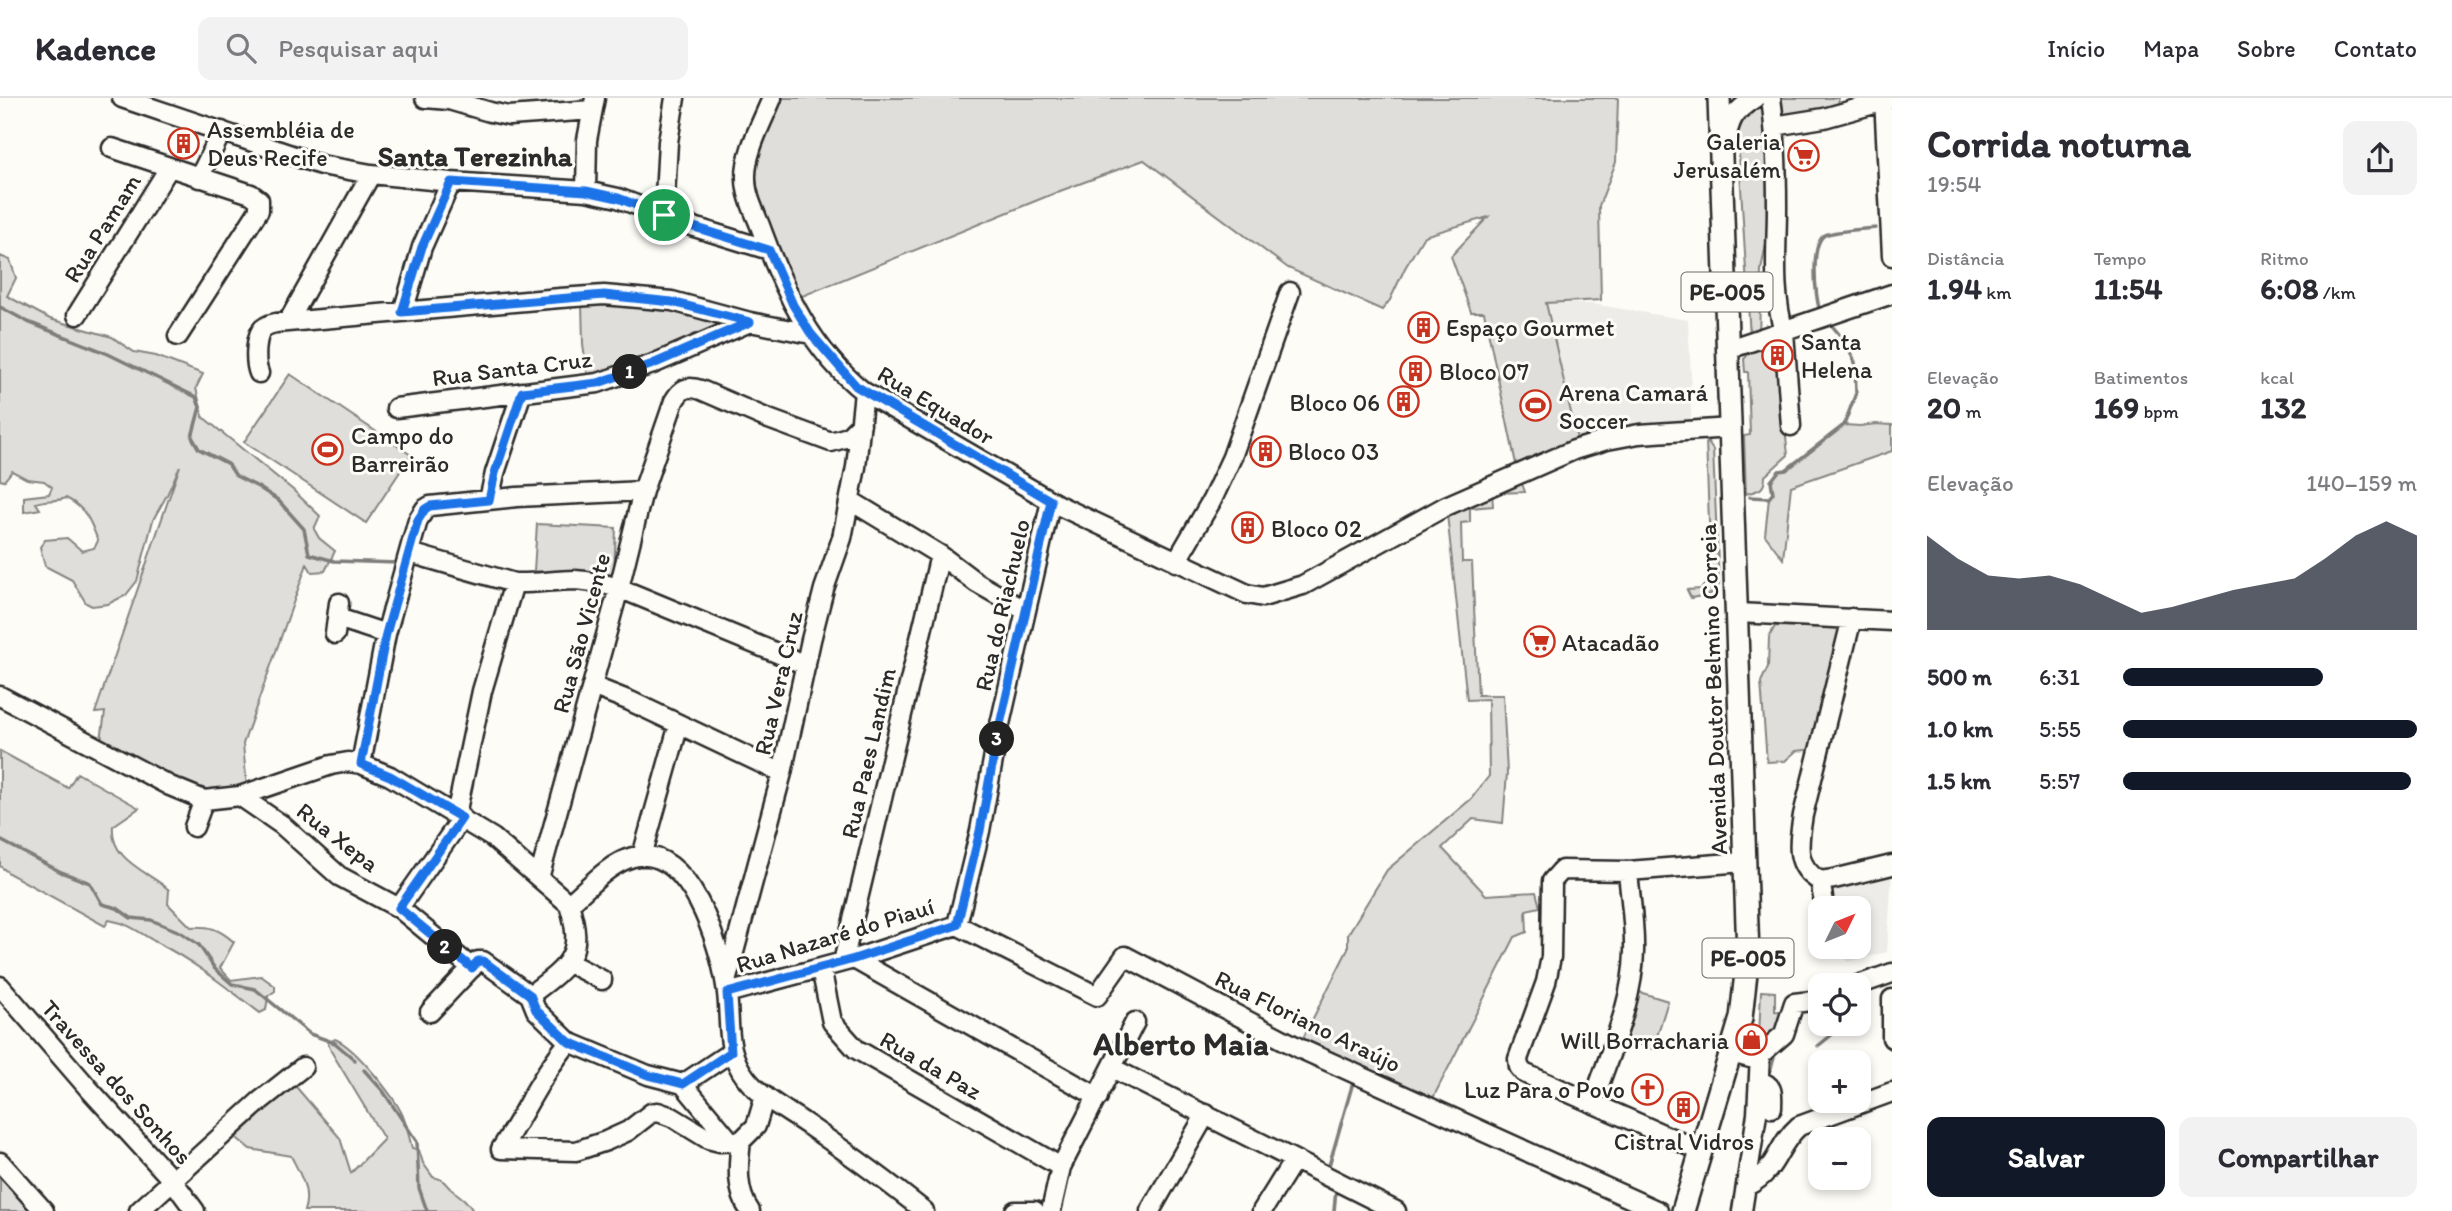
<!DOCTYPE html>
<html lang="pt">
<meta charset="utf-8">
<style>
:root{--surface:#fff;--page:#f2f2f3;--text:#2b2b33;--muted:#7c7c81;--line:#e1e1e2;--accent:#111827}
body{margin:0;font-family:Itim,sans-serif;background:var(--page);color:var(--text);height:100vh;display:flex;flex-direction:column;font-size:26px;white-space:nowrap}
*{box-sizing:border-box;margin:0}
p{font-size:23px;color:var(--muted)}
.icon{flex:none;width:38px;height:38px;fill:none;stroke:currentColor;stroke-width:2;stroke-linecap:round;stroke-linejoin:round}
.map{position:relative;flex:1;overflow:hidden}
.panel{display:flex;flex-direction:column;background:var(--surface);width:560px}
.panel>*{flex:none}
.needle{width:46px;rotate:47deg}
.buttons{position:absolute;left:1808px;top:798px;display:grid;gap:14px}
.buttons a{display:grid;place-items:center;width:63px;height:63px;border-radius:14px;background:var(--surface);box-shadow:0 4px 10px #0003;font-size:35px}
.pin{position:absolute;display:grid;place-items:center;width:60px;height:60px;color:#fff;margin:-30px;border:4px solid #fff;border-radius:50%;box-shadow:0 2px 7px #0007}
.km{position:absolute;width:35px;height:35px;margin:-18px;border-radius:50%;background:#222;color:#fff;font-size:19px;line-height:35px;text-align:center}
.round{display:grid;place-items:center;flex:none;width:74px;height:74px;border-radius:14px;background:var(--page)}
.overview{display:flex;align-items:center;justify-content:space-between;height:119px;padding:0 35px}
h1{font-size:38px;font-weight:800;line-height:52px}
.metrics{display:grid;grid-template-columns:repeat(3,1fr);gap:10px;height:119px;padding:7px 35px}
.metrics div{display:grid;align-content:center}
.metrics b{font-size:30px;font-weight:800}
.metrics small{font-size:19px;font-weight:400}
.metrics p{font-size:19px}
.chart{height:196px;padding:14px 35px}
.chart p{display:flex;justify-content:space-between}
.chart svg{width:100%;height:126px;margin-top:7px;fill:var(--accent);opacity:.7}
.action{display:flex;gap:14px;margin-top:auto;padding:14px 35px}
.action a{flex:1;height:80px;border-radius:14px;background:var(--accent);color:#fff;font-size:28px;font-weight:800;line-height:80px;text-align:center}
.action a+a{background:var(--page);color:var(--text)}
ul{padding:0 35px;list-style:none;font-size:23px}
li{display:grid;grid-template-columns:112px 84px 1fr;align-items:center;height:52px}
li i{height:18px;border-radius:9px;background:var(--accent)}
header{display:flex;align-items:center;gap:42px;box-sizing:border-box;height:98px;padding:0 35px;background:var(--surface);border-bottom:2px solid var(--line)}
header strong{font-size:33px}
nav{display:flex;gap:38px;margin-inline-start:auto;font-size:24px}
.search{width:490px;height:63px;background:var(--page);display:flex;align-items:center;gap:18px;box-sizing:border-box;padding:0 24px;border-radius:14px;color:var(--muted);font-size:26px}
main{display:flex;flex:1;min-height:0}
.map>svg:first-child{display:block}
.built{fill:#edece8}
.green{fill:#dfdeda;stroke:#858482;stroke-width:2}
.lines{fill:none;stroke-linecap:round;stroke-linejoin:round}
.stream{stroke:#7e7d7b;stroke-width:3.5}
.minor-casing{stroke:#2b2b2b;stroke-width:23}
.major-casing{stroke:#2b2b2b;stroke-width:26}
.minor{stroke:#fdfcf7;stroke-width:18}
.major{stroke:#fdfcf7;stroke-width:21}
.route-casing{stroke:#fff;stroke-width:14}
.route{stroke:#1a73e8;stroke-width:9}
.labels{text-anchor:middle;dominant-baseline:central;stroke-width:6;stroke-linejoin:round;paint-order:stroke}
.shield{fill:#fdfcf7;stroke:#6a6a68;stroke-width:2}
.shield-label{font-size:23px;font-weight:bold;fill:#2b2b2b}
.poi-label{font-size:24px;fill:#2b2b2b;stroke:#fdfcf7;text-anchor:start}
.street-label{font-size:24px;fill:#2b2b2b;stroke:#fdfcf7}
.quarter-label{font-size:28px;font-weight:bold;fill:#2b2b2b;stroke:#fdfcf7}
.district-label{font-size:32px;font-weight:bold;fill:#2b2b2b;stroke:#fdfcf7}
</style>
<header>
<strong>Kadence</strong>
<div class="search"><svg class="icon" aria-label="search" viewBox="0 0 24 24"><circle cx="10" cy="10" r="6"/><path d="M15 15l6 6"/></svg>Pesquisar aqui</div>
<nav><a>Início</a><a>Mapa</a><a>Sobre</a><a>Contato</a></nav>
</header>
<main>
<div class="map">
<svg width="1892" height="1113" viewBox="0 0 1892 1113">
<rect width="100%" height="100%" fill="#fdfcf7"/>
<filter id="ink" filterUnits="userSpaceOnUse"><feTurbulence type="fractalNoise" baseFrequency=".0143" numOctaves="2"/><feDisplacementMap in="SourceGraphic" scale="14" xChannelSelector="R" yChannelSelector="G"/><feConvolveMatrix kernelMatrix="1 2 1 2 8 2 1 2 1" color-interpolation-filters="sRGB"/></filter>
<g filter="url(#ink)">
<path class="built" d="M 1546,205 L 1592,206 L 1688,222 L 1691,276 L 1691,321 L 1577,341 Z
M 1892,774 L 1887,854 L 1847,864 L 1842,849 L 1858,849 L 1858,810 L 1829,810 L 1823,787 Z"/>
<path class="green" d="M 765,0 L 1618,0 L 1616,64 L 1599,108 L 1601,202 L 1546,205 L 1577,341 L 1516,366 L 1484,214 L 1471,214 L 1451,158 L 1488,119 L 1424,138 L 1405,170 L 1390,202 L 1382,212 L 1288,170 L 1144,62 L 1060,93 L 795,201 L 753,91 Z
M 1781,0 L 1838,0 L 1839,6 L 1836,13 L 1791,21 L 1784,16 Z
M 1761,8 L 1768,8 L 1771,120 L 1761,172 L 1759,238 L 1750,239 L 1737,23 L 1740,18 Z
M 0,158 L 10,162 L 16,180 L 7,198 L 50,221 L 112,239 L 134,254 L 156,258 L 203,276 L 196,290 L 203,319 L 293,392 L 320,418 L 314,431 L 319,440 L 335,453 L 325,473 L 312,474 L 307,466 L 243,646 L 247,689 L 199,697 L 101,642 L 105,614 L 95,615 L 180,368 L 167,397 L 153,422 L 137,483 L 126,497 L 108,506 L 92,508 L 86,505 L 72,482 L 45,468 L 40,449 L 45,442 L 67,440 L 82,453 L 94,450 L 98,443 C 91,424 86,410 66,400 C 55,404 47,401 36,405 L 40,411 L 24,414 L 24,399 L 49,396 L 52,389 L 44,383 L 27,381 L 12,373 L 4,383 L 0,382 Z
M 582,205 L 679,208 L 728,224 L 612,278 L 588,281 L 583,246 Z
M 1766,249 L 1769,264 L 1779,275 L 1788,357 L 1765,378 C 1765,393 1758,392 1746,396 L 1744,338 L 1750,337 L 1748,274 L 1745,274 L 1744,261 L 1750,254 Z
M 290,276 L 411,357 L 366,425 L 244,344 Z
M 1876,326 L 1892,327 L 1892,353 L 1791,388 L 1783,461 L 1765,437 L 1769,400 L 1773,395 L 1771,383 L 1779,373 L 1786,372 L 1844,327 L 1860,328 Z
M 1706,342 L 1713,352 L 1719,487 L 1711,496 L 1691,500 L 1687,492 L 1701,491 L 1711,480 Z
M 1521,383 L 1525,394 L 1492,395 L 1493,408 L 1470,410 L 1470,424 L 1461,425 L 1462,464 L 1472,464 L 1478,597 L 1503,597 L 1507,675 L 1503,725 L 1473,721 L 1442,750 L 1486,797 L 1536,794 L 1540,809 L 1526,812 L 1527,834 L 1515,839 L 1432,1002 L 1303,940 L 1348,851 L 1348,836 L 1387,772 L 1471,701 L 1489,678 L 1488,601 L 1467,602 L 1447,416 L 1462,405 Z
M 537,426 L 616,430 L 614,477 L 534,473 Z
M 1775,528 L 1843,530 L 1816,651 L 1796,653 L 1785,663 L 1767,664 L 1761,584 L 1768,569 L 1769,539 Z
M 0,653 L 68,690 L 77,675 L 139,710 L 113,728 C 110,763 148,773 169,792 L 168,806 L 191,829 C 211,828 219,831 234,844 L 220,870 L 231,882 L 261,878 L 275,888 L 275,893 L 268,898 L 266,912 L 260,915 C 225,888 192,862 154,843 C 137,833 130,826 109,822 L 105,828 L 10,776 L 0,768 Z
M 1636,893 L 1668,903 L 1653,951 L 1621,941 Z
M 1761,893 L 1775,894 L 1775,913 L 1787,914 L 1786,921 L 1771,940 L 1759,939 Z
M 335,941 C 355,949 394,998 403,1018 C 407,1028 409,1039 412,1050 L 419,1052 L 423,1065 L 433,1079 C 447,1082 443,1085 452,1092 C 461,1099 467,1102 473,1113 L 304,1113 C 311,1093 300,1076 291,1058 L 250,1051 L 233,1037 L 291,983 L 340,1040 L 351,1075 L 384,1041 L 331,953 L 328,945 Z
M 0,1075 L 34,1113 L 0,1113 Z"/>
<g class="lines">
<path class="stream" d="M 0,209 L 28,224 L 106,255 L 196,299 L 200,309 L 192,339 L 199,351 L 228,366 L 236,378 L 258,389 L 278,402 L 304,431 L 309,456 L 334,463 L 398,465
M 1820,213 C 1815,199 1810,145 1825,137 C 1834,133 1865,131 1876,130
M 1750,399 L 1769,400 L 1773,395 L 1771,383 L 1779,373 L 1786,372 L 1844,327 L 1856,295 L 1855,264 L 1843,241 L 1829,224
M 416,467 L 505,493
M 0,742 L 61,774 L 90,785 L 102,806 L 117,810 L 131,820 L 151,822 L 180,834 L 199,847 L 215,871 L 232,886 L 255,891 L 310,936 L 335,945 L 355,962
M 1858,922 L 1868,918
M 1818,948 L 1845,926
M 364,972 L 383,993 L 417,1044 L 419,1090 L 427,1113
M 1770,973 L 1774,960
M 1328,1071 L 1354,981
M 1334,1113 L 1336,1091"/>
<defs>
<path id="minor" d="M 122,0 L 321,67 L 371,76 L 451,84 L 586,93 L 618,100 L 694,129 L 769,152
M 425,0 L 449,2 L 490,14 L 509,18 L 592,12
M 772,0 C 762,25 745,54 746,81 C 746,99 756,116 762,133 C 784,193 812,253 864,294 L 1058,407 L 1247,496 L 1263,499 L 1303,487 L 1446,408 L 1574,352 L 1607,342 L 1639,336 L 1731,330
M 1771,0 C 1776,36 1777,73 1777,109 C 1777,151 1772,193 1784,234 L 1791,328
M 1884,0 L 1892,158
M 1774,28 L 1824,20 L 1892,1
M 1725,46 C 1730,20 1733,14 1755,0
M 112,50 L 251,96 L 259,102 L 259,112 L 178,238
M 199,80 L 222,33
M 586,93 L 587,42 L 595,0
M 664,117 L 668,44 L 675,0
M 403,214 L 422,149 L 451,84
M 77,217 L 169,70
M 288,224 L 371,76
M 1729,251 L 1892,196
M 259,275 C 255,266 255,243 261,233 C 264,228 270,226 276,225 L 560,200 L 604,197 L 672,203 L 750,224 L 811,236
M 396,310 L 598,285 L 653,266 L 750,224
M 489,402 L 495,375 L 522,294
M 851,403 L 940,457 L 977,485 L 1026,513
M 410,455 L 514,485 C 534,486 554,482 575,482 C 591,483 605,486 619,490 L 806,567
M 1176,464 L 1212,402 L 1232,359 L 1290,194
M 1738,515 L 1892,523
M 338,520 L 386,536
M 335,536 L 339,505
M 592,588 L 630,603 L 782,675
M 0,598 L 170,688 L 204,702 L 240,698 L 331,667 L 348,664 L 361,666 L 390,678 L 493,740 L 569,806 C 588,790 609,765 633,759 C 690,745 720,849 726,888 C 732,923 723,950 746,980 C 761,1000 788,1013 809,1028 C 848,1055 887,1083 924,1113
M 361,666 L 386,536 L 418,422 L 425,411 L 430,408 L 517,399 L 643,393
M 240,698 L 282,727 L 339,778 L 399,810 L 472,870
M 456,717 L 482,593 L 514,485
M 194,729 L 204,702
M 642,758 L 679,626
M 539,780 L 619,490 L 643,393 L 674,303 C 681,291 687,287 701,292 L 766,320 L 831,344 L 848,339 L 861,326
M 1820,783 L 1834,781 L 1892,767
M 399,810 L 462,720
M 1825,810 L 1820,783 C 1793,768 1799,743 1803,717 L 1852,520
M 957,827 L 1097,898 L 1125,858 L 1301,951 L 1658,1113
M 957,827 L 980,733 L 998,635 L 1051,403
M 854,861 L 1098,999
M 843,864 L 940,457
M 569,865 L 602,882
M 821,870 L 832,924 L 856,951 L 1061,1069
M 726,884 L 782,675 L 811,542 L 824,491 L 842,440 L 856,369 L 864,294
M 1858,887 L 1892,875
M 0,888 L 89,991 L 173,1083 L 195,1113
M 727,895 L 854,861 L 957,827
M 530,897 C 570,867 585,857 569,806
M 1892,901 L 1892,940
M 430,914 L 478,863 L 483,863 L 530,897 L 536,912 L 569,944 L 648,977 L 683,986
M 1731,955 L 1750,960 L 1760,957 L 1784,936 L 1794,905 L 1820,902
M 1112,970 L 1396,1113
M 1759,983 C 1775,987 1772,997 1772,1010
M 683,986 L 731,1044
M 683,986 L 731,954
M 1593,1004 C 1609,956 1633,905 1634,854 C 1635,827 1630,799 1628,773
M 501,1051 L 576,1053 L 606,1043 L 628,1033 L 651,1015 L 658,1014 L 672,1019 L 708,1041 L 720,1044 L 741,1043
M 501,1051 C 524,1016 541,977 569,944
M 1701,1053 L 1524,975 L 1519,969 L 1518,961 L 1546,884 L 1551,859 L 1552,783 L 1562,772 L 1628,773 L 1744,764
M 0,1064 L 44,1113
M 1747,1088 C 1779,1072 1775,1049 1799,1028 L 1892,994
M 139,1113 L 260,1003 L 303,969
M 750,1113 C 736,1094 738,1067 741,1043 L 756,1028 L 765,998
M 1015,1113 L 1035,1113
M 1051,1113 L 1061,1069 L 1135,924
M 1150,1113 L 1206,1016
M 1262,1113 L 1294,1062
M 1742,1113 L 1757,1016 L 1760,957"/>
<path id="major" d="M 1683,1113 L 1741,920 L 1748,857 L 1719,0"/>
</defs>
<use href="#minor" class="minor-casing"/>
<use href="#major" class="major-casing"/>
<use href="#minor" class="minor"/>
<use href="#major" class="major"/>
</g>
</g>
<g class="lines" filter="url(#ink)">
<defs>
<path id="route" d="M 451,84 L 586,93 L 618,100 L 694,129 L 769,152 L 793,207 L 811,236 L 856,288 L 1051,403 L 998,635 L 980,733 L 957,827 L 854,861 L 727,895 L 731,954 L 683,986 L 648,977 L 569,944 L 536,912 L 530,897 L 483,863 L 478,863 L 472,870 L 399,810 L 462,720 L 390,678 L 361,666 L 386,536 L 418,422 L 425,411 L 430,408 L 489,402 L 495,375 L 522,294 L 598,285 L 653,266 L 750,224 L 672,204 L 604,197 L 402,214 L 422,149 Z"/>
</defs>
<use href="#route" class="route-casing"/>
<use href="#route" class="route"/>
</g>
<defs>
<symbol id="building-ring" viewBox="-11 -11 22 22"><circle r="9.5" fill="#fdfcf7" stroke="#c8321e" stroke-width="1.5"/><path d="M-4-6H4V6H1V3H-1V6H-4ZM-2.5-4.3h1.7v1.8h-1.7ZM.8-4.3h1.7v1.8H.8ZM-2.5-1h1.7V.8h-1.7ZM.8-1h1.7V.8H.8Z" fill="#c8321e"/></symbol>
<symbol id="supermarket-ring" viewBox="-11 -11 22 22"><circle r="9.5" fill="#fdfcf7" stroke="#c8321e" stroke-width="1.5"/><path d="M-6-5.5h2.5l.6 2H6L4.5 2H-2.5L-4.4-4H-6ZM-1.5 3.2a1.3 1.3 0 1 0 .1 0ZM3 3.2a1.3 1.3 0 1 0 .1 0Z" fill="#c8321e"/></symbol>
<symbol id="stadium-ring" viewBox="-11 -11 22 22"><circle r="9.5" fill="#fdfcf7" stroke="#c8321e" stroke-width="1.5"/><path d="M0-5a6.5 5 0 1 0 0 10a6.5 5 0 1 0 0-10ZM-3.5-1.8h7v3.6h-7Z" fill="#c8321e"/></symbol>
<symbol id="shop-ring" viewBox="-11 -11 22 22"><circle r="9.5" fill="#fdfcf7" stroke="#c8321e" stroke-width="1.5"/><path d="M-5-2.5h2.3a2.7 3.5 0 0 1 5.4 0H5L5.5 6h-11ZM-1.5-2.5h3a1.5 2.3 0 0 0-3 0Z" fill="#c8321e"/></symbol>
<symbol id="church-ring" viewBox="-11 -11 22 22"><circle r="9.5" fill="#fdfcf7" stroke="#c8321e" stroke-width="1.5"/><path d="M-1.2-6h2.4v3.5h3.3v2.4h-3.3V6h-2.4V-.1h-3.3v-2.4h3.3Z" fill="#c8321e"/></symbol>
</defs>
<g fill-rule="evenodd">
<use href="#building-ring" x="166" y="28" width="35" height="35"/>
<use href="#supermarket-ring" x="1786" y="40" width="35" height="35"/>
<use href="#building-ring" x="1406" y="212" width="35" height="35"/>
<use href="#building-ring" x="1760" y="240" width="35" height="35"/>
<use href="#building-ring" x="1398" y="256" width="35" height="35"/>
<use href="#building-ring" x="1386" y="286" width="35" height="35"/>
<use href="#stadium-ring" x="1518" y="290" width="35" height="35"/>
<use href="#stadium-ring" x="310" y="334" width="35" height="35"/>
<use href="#building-ring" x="1248" y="336" width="35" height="35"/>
<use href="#building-ring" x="1230" y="412" width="35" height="35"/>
<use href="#supermarket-ring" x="1522" y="526" width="35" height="35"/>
<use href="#shop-ring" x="1734" y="924" width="35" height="35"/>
<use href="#church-ring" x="1630" y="974" width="35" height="35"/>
<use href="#building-ring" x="1666" y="992" width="35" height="35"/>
</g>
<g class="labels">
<g class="shield">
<rect x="1681.5" y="174.5" width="91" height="39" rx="5"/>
<rect x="1702.5" y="840.5" width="91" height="39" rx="5"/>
</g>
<g class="shield-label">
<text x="1727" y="194">PE-005</text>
<text x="1748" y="860">PE-005</text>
</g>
<g class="poi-label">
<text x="207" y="31">Assembléia de<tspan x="207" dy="28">Deus Recife</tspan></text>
<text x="1781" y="43" text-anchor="end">Galeria<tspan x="1781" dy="28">Jerusalém</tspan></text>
<text x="1446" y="229">Espaço Gourmet</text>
<text x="1801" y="243">Santa<tspan x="1801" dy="28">Helena</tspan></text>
<text x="1439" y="273">Bloco 07</text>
<text x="1559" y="294">Arena Camará<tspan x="1559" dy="28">Soccer</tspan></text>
<text x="1380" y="304" text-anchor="end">Bloco 06</text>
<text x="351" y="337">Campo do<tspan x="351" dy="28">Barreirão</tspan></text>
<text x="1288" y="353">Bloco 03</text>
<text x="1271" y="430">Bloco 02</text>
<text x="1562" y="544">Atacadão</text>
<text x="1729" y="942" text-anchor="end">Will Borracharia</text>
<text x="1625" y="991" text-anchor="end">Luz Para o Povo</text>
<text x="1684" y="1043" text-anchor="middle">Cistral Vidros</text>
</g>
<g class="street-label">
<text transform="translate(102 130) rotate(-58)">Rua Pamam</text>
<text transform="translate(512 270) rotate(-7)">Rua Santa Cruz</text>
<text transform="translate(936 307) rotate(31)">Rua Equador</text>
<text transform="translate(1002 507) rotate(-77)">Rua do Riachuelo</text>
<text transform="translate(581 535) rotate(-75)">Rua São Vicente</text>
<text transform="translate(778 585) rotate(-77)">Rua Vera Cruz</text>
<text transform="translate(1713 591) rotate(-92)">Avenida Doutor Belmino Correia</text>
<text transform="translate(868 655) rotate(-77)">Rua Paes Landim</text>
<text transform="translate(338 739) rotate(38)">Rua Xepa</text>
<text transform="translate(835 837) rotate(-17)">Rua Nazaré do Piauí</text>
<text transform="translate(1308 923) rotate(26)">Rua Floriano Araújo</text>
<text transform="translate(931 967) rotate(30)">Rua da Paz</text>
<text transform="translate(117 984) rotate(48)">Travessa dos Sonhos</text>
</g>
<g class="quarter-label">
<text x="475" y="58">Santa Terezinha</text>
</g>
<g class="district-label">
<text x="1181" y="946">Alberto Maia</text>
</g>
</g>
</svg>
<div class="buttons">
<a><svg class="needle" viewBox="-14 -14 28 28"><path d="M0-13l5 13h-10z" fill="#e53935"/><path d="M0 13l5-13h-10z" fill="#7c7c81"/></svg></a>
<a><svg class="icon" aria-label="locate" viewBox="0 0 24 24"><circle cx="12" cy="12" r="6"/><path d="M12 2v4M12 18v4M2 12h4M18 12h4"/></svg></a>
<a>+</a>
<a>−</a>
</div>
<div class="pin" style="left:664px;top:117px;background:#1e9e55"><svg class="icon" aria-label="arrive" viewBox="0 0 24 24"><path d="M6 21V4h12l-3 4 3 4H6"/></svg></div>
<b class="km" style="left:630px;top:274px">1</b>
<b class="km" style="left:445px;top:849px">2</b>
<b class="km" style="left:997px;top:641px">3</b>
</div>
<section class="panel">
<div class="overview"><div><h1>Corrida noturna</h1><p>19:54</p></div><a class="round"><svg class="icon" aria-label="share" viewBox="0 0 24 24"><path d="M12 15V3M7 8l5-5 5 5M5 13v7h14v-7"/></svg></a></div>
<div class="metrics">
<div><p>Distância</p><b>1.94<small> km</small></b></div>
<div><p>Tempo</p><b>11:54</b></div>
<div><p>Ritmo</p><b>6:08<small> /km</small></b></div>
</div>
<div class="metrics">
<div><p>Elevação</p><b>20<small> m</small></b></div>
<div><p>Batimentos</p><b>169<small> bpm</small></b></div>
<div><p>kcal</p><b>132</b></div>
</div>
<div class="chart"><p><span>Elevação</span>140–159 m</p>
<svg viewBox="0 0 160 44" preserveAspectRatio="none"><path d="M0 44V11L10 19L20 25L30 26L40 25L50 28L60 33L70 38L80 36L90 33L100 30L110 28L120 26L130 19L140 11L150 6L160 11V44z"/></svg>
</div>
<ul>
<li><b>500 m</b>6:31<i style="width:68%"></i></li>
<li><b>1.0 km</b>5:55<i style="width:100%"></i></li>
<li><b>1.5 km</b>5:57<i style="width:98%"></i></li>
</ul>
<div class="action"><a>Salvar</a><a>Compartilhar</a></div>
</section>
</main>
